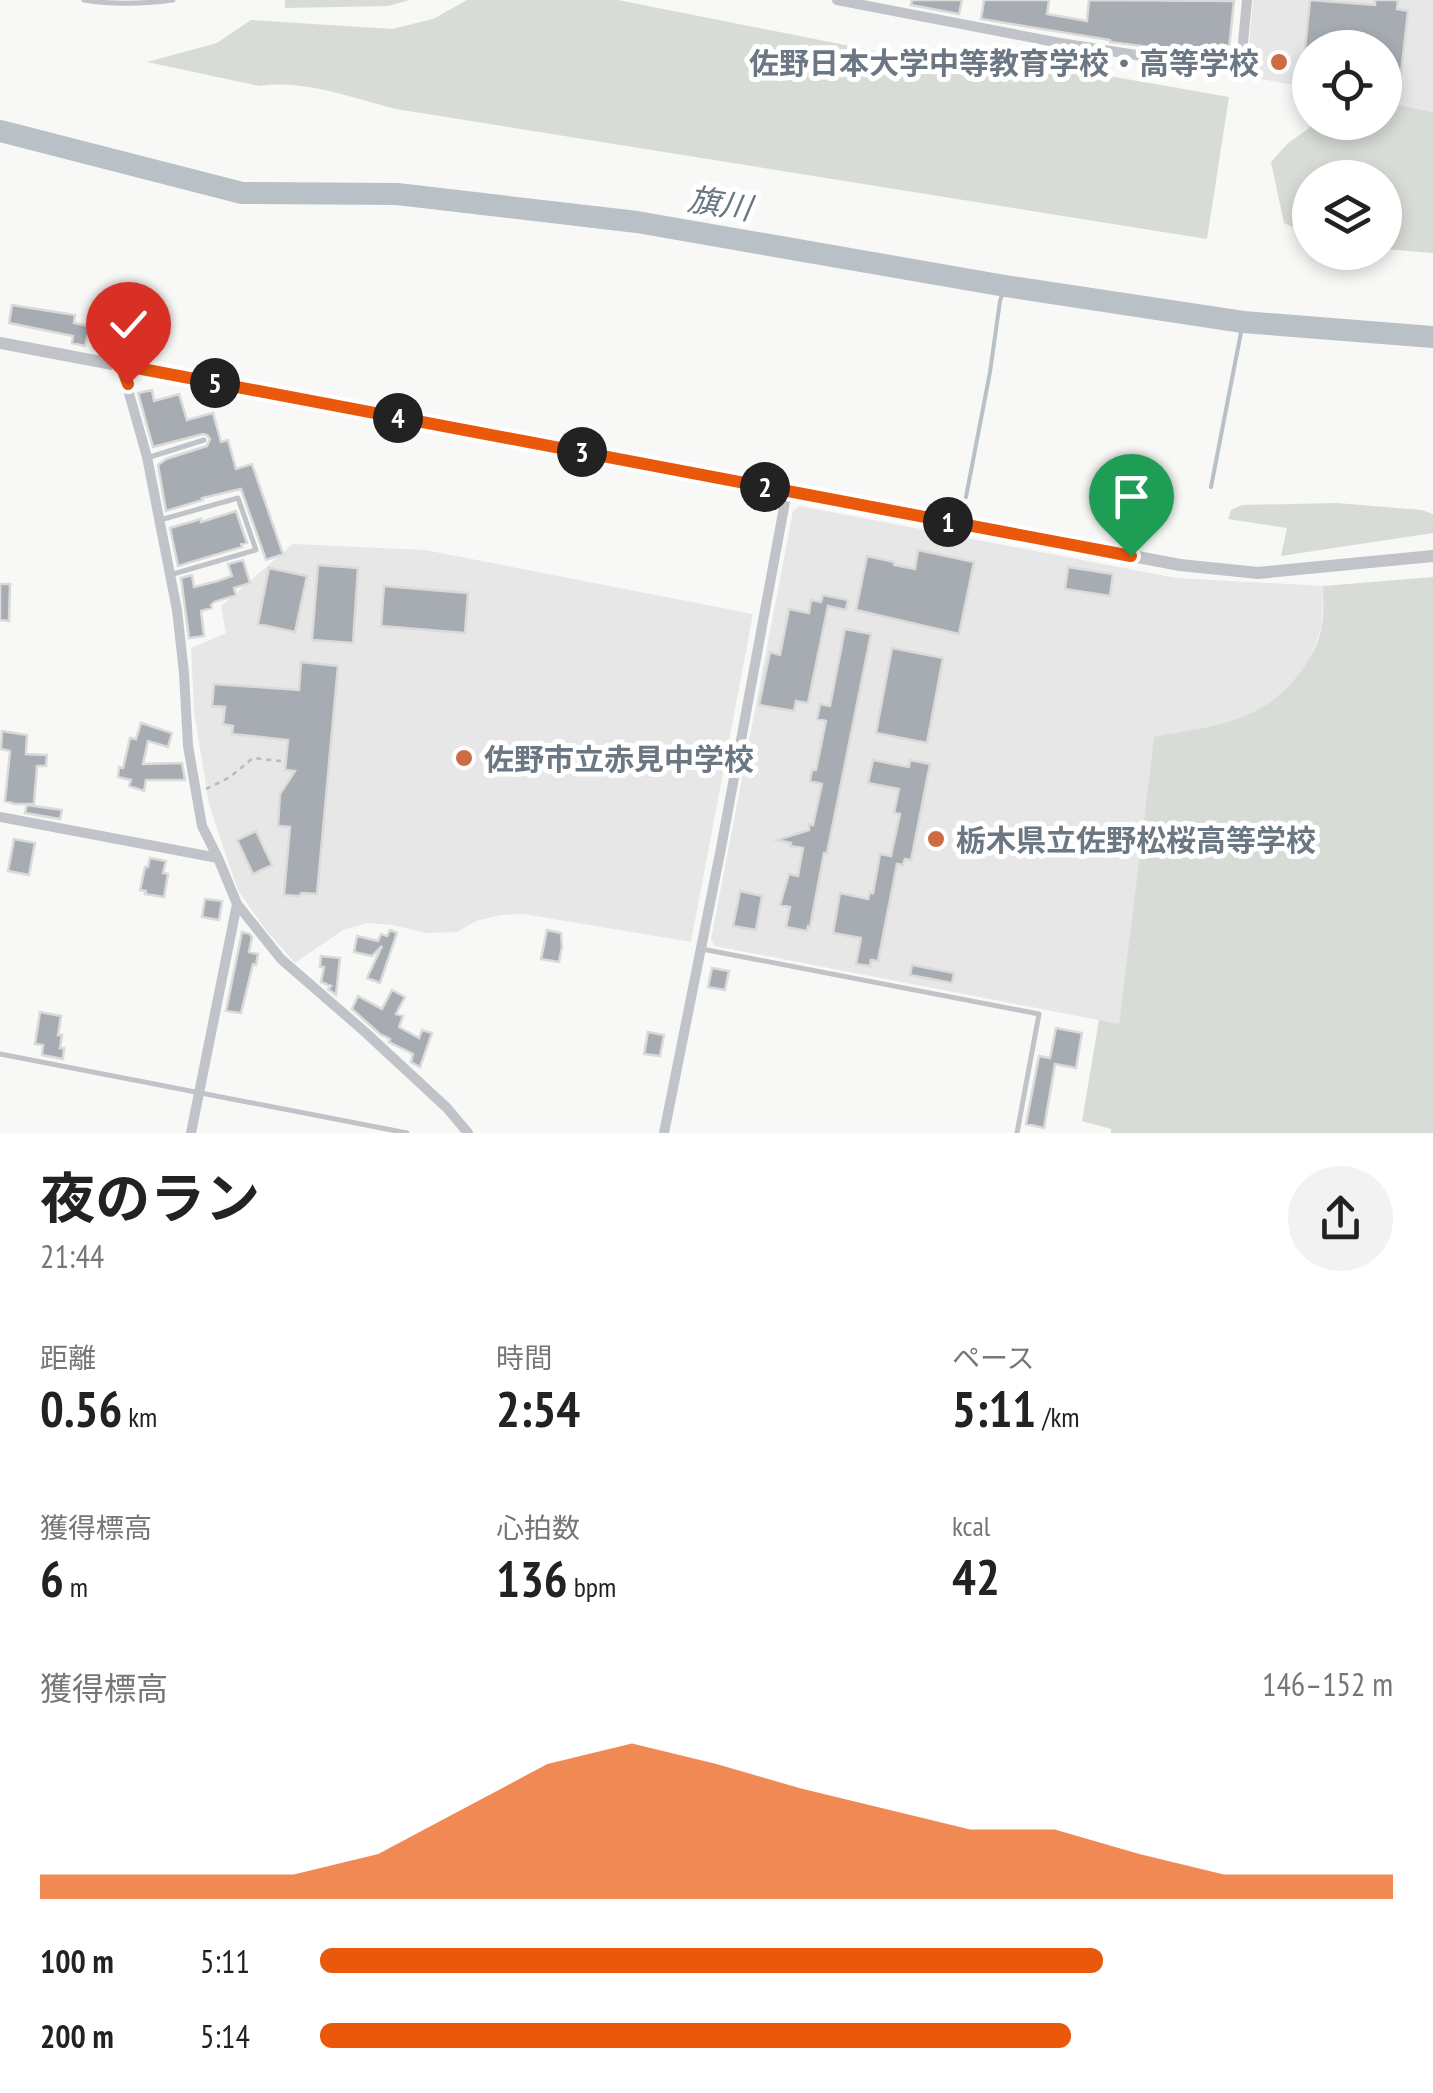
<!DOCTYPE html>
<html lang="ja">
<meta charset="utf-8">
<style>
:root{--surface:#fff;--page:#f2f2f2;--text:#222;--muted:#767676;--accent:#ea580c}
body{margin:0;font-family:"PT Sans Narrow","Noto Sans JP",sans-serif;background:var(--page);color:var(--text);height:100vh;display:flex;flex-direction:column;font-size:38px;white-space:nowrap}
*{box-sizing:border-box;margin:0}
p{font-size:32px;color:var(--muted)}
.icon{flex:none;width:55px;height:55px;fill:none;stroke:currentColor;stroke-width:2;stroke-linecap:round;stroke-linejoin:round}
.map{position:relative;height:1133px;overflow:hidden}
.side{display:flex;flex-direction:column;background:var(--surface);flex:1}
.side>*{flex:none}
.tools{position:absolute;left:1292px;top:30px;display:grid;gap:20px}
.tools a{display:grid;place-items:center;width:110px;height:110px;border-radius:50%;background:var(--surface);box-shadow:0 5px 15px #0003;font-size:50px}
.pin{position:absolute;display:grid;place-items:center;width:85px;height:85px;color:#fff;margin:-102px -42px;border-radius:50% 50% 50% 0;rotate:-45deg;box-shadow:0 0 10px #0007}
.pin .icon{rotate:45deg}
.km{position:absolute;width:50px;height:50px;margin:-25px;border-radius:50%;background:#222;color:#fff;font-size:28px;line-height:50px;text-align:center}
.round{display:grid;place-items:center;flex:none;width:105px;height:105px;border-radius:52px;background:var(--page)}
.head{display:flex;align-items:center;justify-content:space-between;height:170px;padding:0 40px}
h1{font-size:55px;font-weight:700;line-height:75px}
.metrics{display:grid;grid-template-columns:repeat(3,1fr);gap:15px;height:170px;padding:10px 40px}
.metrics div{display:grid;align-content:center}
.metrics b{font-size:50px;font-weight:700}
.metrics small{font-size:28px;font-weight:400}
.metrics p{font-size:28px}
.chart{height:280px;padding:20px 40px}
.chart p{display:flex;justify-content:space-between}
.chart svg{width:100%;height:180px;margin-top:10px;fill:var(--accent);opacity:.7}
ul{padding:0 40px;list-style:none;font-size:32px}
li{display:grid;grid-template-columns:160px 120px 1fr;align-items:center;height:75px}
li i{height:25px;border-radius:12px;background:var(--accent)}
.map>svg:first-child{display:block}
.built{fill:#e6e7e6}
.green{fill:#d8dcd6}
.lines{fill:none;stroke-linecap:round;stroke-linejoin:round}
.stream{stroke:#b9c1c6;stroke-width:4}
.river{stroke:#b9c1c6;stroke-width:22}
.building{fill:#a6acb2;stroke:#dadad8;stroke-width:2.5}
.path{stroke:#b8bbbe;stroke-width:2.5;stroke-dasharray:5 5;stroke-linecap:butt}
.service{stroke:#c0c3c7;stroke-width:5}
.minor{stroke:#c0c3c7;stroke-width:10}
.tertiary{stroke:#c0c3c7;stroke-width:12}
.route-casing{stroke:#fff;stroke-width:20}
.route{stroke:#ea580c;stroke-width:12}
.poi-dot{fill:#cd6c42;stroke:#fff;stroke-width:4}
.labels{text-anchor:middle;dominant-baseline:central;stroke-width:10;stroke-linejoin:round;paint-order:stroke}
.poi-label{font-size:30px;font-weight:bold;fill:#6b7783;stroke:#fff;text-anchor:start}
.water-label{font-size:32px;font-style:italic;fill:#67777f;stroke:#fff}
</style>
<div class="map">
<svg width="1433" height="1133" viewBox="0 0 1433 1133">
<rect width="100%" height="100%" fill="#f8f8f6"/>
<path class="built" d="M 1253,0 L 1433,0 L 1433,112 L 1385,102 L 1385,48 L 1310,48 L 1310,88 L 1246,76 Z
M 800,506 L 1176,578 L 1323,586 L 1322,626 L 1308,664 L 1283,694 L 1255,713 L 1232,722 L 1154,738 L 1119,1024 L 715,946 L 711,940 L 793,511 Z
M 293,544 L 425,550 L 753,614 L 691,942 L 523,914 L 500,915 L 476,921 L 457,932 L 426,933 L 393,925 L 367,923 L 343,930 L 295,963 L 266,930 L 239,892 L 225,853 L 209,804 L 194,711 L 191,648 L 226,633 L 221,606 Z"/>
<path class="green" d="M 285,0 L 410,0 L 388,6 L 285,8 Z
M 467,0 L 618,0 L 880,52 L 998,61 L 1109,76 L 1229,97 L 1207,239 L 396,109 C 353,98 304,79 259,86 L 147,62 L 217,43 L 251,20 L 392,29 L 433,19 Z
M 1385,102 L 1433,112 L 1433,253 L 1385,249 L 1385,178 L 1310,178 L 1310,235 L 1284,223 L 1271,162 L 1287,144 L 1316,123 L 1385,122 Z
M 1337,503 L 1422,510 L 1433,514 L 1433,533 L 1281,556 L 1287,528 L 1228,519 L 1231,510 L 1242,505 Z
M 1433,577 L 1433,1133 L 1111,1133 L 1111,1129 L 1082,1121 L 1099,1020 L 1119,1024 L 1154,737 C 1209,726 1256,725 1294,680 C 1307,665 1319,645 1322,625 C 1324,613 1323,599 1323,586 Z"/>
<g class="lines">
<path class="stream" d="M 1211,487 L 1243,322
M 966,497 L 990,372 L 1000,301 L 1005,286"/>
<path class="river" d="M 0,131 L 242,193 L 397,194 L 637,222 L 1005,286 L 1243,322 L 1433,337"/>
</g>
<path class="building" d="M 912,0 L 962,0 L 959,14 L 911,5 Z
M 984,0 L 1049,0 L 1047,14 L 1087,21 L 1089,0 L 1234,1 L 1228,58 L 1193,55 L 1166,51 L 1166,49 L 1110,42 L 1110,40 L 981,19 Z
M 1310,0 L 1375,5 L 1375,0 L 1398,0 L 1397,9 L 1408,11 L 1401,74 L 1385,73 L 1385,48 L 1305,48 Z
M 130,304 L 136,330 L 120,333 L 114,307 Z
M 12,305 L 75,315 L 74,323 L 90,326 L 85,346 L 72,343 L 73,336 L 9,323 Z
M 152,390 L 154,401 L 179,394 L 187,420 L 213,413 L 221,442 L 228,440 L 236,469 L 252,464 L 283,554 L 266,560 L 241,489 L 202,498 L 203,500 L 166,511 L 158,465 L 166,459 L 207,446 L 210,439 L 207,435 L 203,434 L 153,447 L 138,393 Z
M 236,511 L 247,543 L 241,544 L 242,547 L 178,566 L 170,528 L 201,519 L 201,522 Z
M 918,550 L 974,562 L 959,634 L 856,610 L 867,556 L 894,562 L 894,565 L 915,569 Z
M 243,560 L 250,583 L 234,588 L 236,595 L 214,602 L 211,605 L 212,608 L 201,611 L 204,636 L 189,638 L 181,578 L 192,575 L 194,587 L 218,581 L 232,576 L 228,564 Z
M 318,565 L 358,568 L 353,643 L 312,640 Z
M 1068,567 L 1113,574 L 1110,596 L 1065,589 Z
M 269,568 L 307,576 L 295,632 L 258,624 Z
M 0,584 L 10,584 L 9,621 L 0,620 Z
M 384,586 L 468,593 L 465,633 L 381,626 Z
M 823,595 L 848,600 L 846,610 L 828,606 L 808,703 L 796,701 L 794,711 L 759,705 L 770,652 L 780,655 L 789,609 L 809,613 L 811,600 L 821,602 Z
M 845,629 L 871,634 L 827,853 L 824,853 L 810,927 L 808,926 L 807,931 L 786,927 L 790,907 L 780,905 L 789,874 L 798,876 L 803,848 L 790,846 L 791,843 L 777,840 L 809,830 L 809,824 L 813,825 L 822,784 L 810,781 L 812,770 L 816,770 L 826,721 L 817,719 L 820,704 L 830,706 Z
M 892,648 L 943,658 L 927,743 L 876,733 Z
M 301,662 L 338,666 L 317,894 L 302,893 L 299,896 L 284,895 L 290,827 L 278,826 L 280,794 L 295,771 L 285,770 L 288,740 L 232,734 L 233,726 L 223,724 L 225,707 L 212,706 L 214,684 L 299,690 Z
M 141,723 L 172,733 L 168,747 L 148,741 L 143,764 L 182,763 L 185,780 L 146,780 L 144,791 L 129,786 L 131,780 L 118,777 L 119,767 L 123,768 L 130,738 L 136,739 Z
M 2,731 L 27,735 L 26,754 L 47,755 L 46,766 L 37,766 L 34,804 L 15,804 L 5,801 L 10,751 L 1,749 Z
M 873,760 L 909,767 L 910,760 L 930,764 L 911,860 L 905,859 L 903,865 L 897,864 L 878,961 L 871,960 L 870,966 L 856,964 L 861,938 L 833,933 L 840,893 L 868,899 L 870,892 L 873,893 L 880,854 L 891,856 L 900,814 L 894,813 L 899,789 L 868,783 Z
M 27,805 L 62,810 L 60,819 L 25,813 Z
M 256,831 L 272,865 L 253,874 L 237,840 Z
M 14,839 L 35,843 L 29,875 L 8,871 Z
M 150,858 L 166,861 L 163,873 L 168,874 L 164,897 L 145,894 L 146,891 L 140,890 L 145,867 L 148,867 Z
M 740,891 L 762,896 L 756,930 L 733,926 Z
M 205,899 L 222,901 L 219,920 L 202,917 Z
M 390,930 L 397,933 L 380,983 L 367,978 L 382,946 L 372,956 L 354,952 L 357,936 L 378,941 L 381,934 L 387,936 Z
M 547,930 L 561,933 L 562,947 L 559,962 L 541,959 Z
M 242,932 L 250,934 L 252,937 L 249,952 L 258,954 L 256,965 L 253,964 L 241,1013 L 226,1011 Z
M 321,956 L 340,958 L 336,995 L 328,989 L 331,986 L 321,982 L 324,967 L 320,967 Z
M 912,965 L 954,973 L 952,983 L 910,975 Z
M 712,968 L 729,971 L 725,990 L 708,987 Z
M 392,990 L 405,997 L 396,1014 L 403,1016 L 399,1027 L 419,1038 L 422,1030 L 432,1033 L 420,1067 L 411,1062 L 413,1054 L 389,1042 L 390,1039 L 380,1034 L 352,1009 L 358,996 L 382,1009 Z
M 40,1012 L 61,1016 L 58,1035 L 62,1035 L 60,1048 L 64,1048 L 63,1059 L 42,1055 L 43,1045 L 35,1044 Z
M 1056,1028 L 1082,1033 L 1076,1068 L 1055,1064 L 1044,1128 L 1026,1124 L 1039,1056 L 1050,1058 Z
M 648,1032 L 664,1035 L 660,1056 L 644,1054 Z"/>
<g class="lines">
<path class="path" d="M 206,789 L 230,777 L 253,758 L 281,761"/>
<path class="service" d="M 84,0 C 114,5 143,4 173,0
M 150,457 L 204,440
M 160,520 L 238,498 L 256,550 L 173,574
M 702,949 L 1039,1014 L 1017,1133
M 0,1054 L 407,1133"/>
<path class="minor" d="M 837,0 L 1060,43 L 1206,66 L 1237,67 L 1241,64 L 1247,0
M 121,365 L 147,457 L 177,610 L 184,673 L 188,746 L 202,826 L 218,858 L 237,904 L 281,959 L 365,1032 L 447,1108 L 468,1133
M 0,817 L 218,858
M 191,1133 L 237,904
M 664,1133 L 721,848 L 787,491"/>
<path class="tertiary" d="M 0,343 L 1180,565 L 1258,573 L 1433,556"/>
</g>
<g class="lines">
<defs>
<path id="route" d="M 128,384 L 121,365 L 1131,556"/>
</defs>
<use href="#route" class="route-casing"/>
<use href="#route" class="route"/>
</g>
<g class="poi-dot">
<circle cx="1279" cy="62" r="10"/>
<circle cx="464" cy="758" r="10"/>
<circle cx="936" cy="839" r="10"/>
</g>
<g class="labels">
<g class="poi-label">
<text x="1259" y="62" text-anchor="end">佐野日本大学中等教育学校・高等学校</text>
<text x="484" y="758">佐野市立赤見中学校</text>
<text x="956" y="839">栃木県立佐野松桜高等学校</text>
</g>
<g class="water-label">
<text transform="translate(720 203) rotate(9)">旗川</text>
</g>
</g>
</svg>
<div class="tools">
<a><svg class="icon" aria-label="locate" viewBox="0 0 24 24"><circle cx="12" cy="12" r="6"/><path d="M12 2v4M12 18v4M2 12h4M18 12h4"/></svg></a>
<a><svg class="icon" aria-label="layers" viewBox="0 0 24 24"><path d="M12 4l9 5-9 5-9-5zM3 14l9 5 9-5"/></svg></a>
</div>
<div class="pin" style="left:1131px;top:556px;background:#1e9e55"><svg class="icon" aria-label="arrive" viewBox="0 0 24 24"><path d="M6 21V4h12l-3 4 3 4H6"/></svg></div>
<div class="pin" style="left:128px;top:384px;background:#d93025"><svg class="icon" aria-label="check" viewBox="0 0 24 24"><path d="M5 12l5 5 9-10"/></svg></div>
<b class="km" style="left:948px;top:522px">1</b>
<b class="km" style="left:765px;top:487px">2</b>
<b class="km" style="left:582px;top:452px">3</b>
<b class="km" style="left:398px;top:418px">4</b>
<b class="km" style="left:215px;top:383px">5</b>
</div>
<section class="side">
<div class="head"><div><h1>夜のラン</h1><p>21:44</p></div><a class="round"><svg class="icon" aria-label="share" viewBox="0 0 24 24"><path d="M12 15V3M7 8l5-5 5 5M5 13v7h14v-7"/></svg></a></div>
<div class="metrics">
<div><p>距離</p><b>0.56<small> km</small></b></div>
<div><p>時間</p><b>2:54</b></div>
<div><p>ペース</p><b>5:11<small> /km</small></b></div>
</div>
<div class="metrics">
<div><p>獲得標高</p><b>6<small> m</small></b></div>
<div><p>心拍数</p><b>136<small> bpm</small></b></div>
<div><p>kcal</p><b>42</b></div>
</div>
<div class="chart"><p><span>獲得標高</span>146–152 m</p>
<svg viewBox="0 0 160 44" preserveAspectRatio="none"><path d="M0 44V38L10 38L20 38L30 38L40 33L50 22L60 11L70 6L80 11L90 17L100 22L110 27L120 27L130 33L140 38L150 38L160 38V44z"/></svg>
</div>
<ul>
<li><b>100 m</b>5:11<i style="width:73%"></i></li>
<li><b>200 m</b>5:14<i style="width:70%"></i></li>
</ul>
</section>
